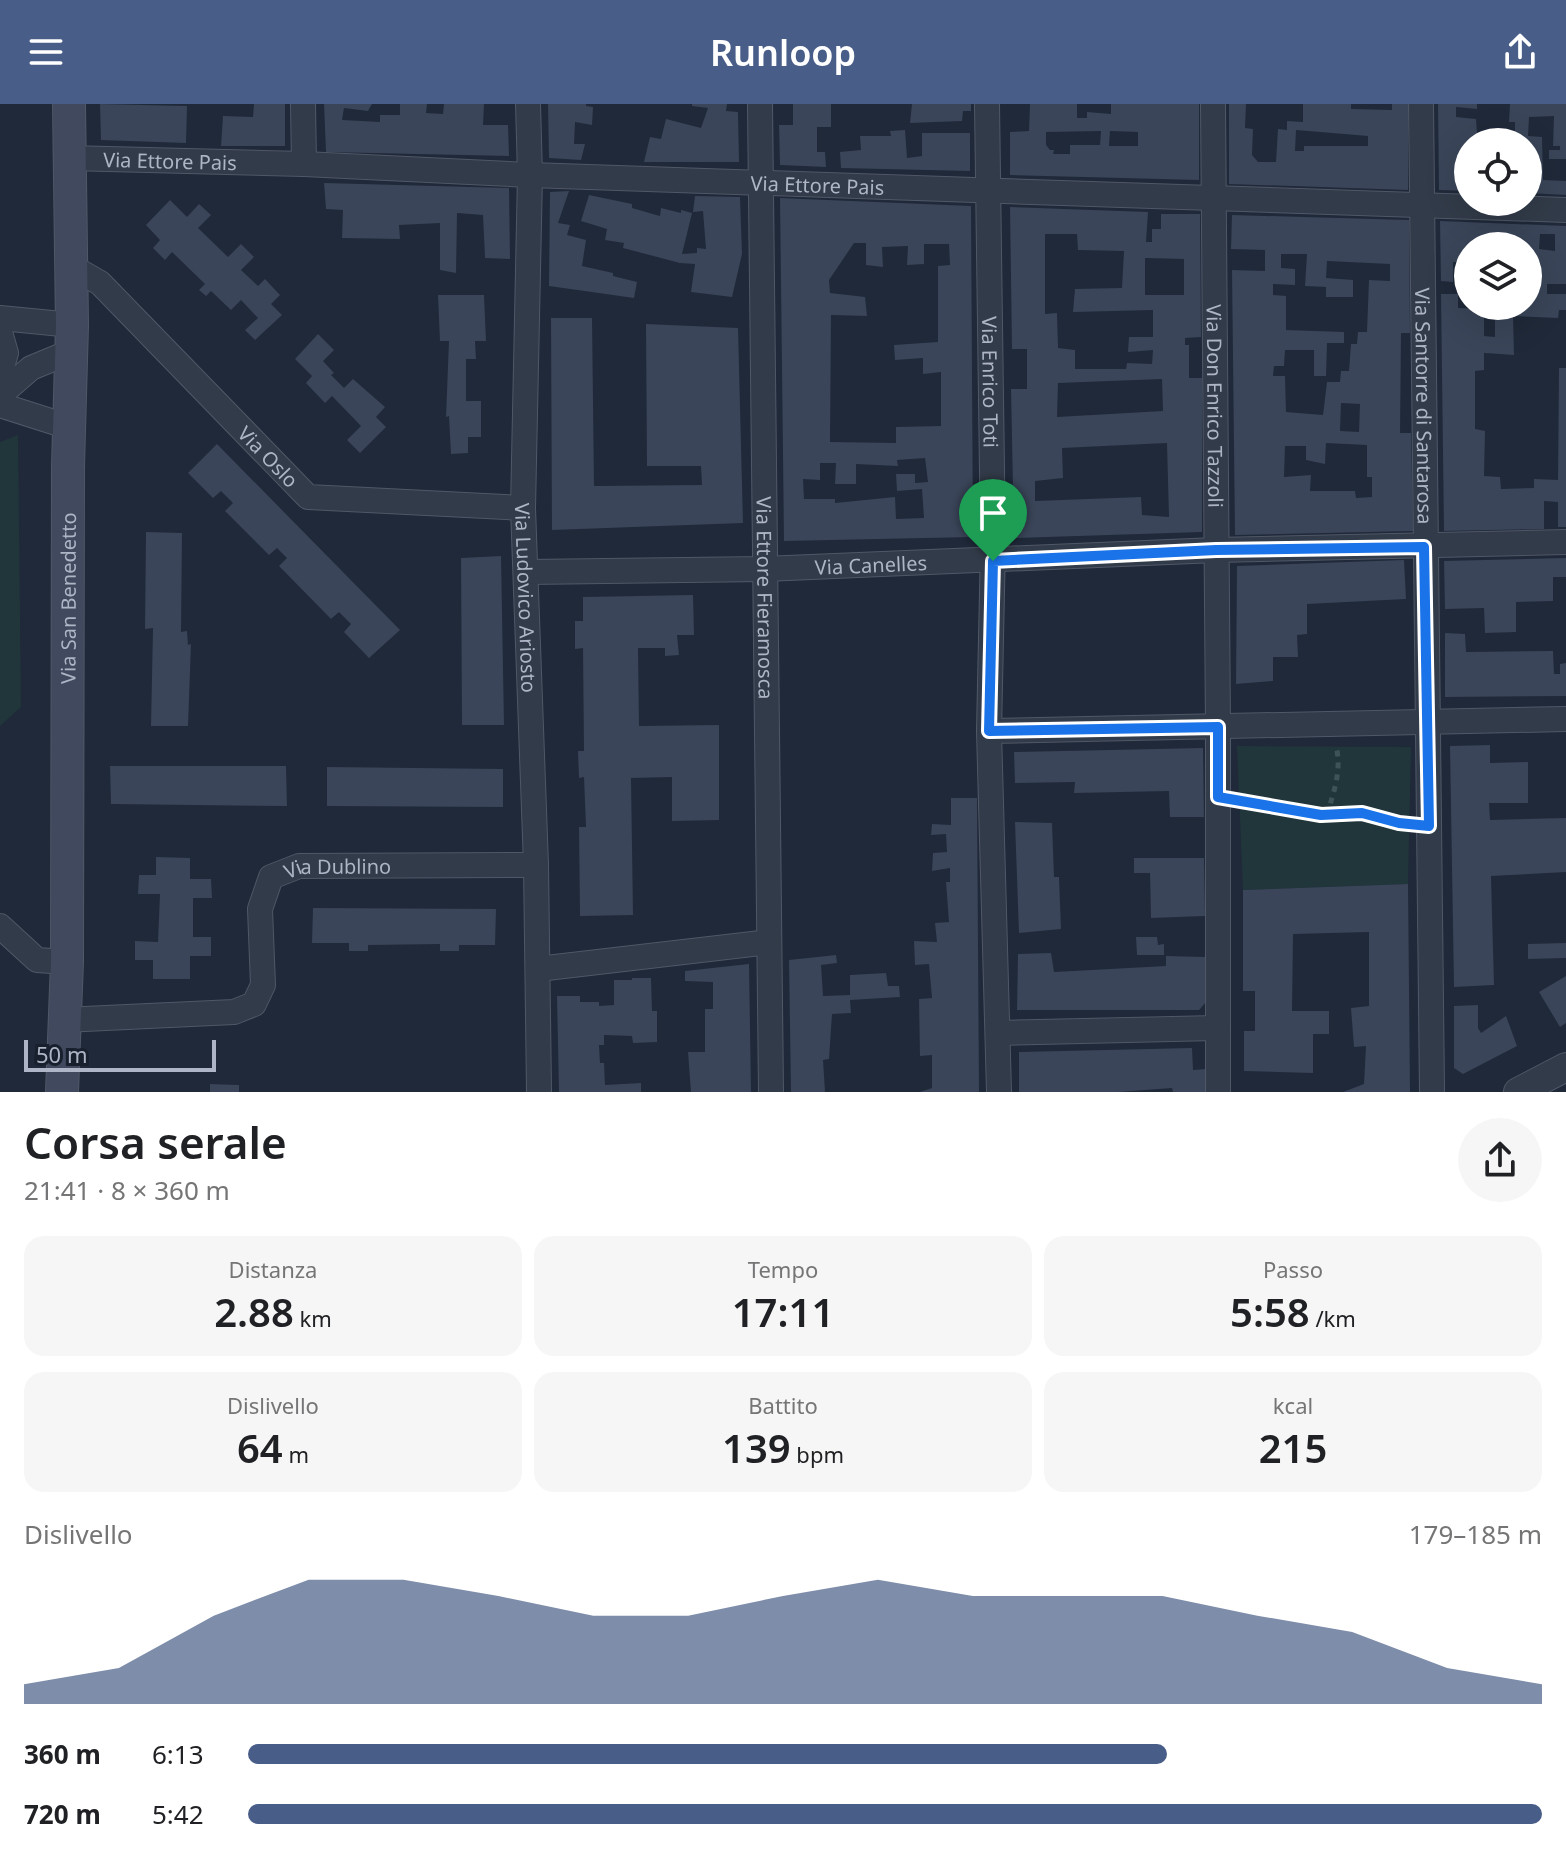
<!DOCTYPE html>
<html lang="it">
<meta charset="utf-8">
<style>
:root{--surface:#fff;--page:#f6f6f6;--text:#202124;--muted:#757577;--accent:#485d87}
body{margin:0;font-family:"Noto Sans",sans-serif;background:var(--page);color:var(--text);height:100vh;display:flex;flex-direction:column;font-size:30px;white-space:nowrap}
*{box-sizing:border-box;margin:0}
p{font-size:26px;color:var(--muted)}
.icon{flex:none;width:44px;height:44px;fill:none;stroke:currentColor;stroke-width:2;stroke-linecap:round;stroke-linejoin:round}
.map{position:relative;height:988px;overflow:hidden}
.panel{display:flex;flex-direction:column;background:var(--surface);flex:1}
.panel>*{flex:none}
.fabs{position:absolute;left:1454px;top:24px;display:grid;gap:16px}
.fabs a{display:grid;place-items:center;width:88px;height:88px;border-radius:50%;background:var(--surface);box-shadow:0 8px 32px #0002;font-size:40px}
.scale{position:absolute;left:24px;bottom:20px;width:192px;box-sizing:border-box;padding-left:8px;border:4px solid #adb5c6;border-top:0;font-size:22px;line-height:28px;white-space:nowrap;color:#adb5c6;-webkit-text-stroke:6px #18202e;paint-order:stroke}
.pin{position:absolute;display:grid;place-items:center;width:68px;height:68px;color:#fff;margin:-82px -34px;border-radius:50% 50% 50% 0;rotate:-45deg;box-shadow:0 0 8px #0007}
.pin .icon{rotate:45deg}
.round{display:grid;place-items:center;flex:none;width:84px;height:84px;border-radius:42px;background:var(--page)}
.overview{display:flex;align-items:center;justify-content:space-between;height:136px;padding:0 24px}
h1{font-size:44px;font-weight:600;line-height:60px}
.figures{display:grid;grid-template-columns:repeat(3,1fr);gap:12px;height:136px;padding:8px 24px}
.figures div{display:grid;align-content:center;border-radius:20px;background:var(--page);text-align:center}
.figures b{font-size:40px;font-weight:600}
.figures small{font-size:22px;font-weight:400}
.figures p{font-size:22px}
.chart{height:224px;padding:16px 24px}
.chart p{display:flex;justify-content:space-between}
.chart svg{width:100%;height:144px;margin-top:8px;fill:var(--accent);opacity:.7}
ul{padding:0 24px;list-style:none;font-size:26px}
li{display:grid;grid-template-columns:128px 96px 1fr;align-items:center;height:60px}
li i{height:20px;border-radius:10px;background:var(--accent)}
header{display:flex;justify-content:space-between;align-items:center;height:104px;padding:0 24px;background:var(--accent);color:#fff;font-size:36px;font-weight:600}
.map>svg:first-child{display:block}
.green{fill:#21363a}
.building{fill:#3a4559;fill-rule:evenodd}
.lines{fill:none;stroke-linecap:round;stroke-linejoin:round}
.minor-casing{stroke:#505867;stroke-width:26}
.tertiary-casing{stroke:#505867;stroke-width:30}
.secondary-casing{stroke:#505867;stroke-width:34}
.path{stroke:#3e5357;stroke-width:5;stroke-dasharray:6 6;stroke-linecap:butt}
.minor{stroke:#323b49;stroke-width:24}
.tertiary{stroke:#323b49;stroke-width:28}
.secondary{stroke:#40495d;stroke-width:32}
.route-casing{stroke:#fff;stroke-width:16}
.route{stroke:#1a73e8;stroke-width:10}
.labels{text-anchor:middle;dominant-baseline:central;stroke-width:6;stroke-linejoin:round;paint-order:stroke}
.street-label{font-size:20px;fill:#adb5c6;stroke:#18202e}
</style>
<header><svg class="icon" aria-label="menu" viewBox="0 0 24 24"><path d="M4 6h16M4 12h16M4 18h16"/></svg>Runloop<svg class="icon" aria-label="share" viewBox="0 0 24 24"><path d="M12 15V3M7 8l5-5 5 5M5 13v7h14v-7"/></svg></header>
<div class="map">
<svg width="1566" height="988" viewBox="0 0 1566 988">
<rect width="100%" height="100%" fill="#1f2939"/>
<path class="green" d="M 18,331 L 21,603 L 0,622 L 0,338 Z
M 1237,642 L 1411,643 L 1408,780 L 1243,786 Z"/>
<path class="building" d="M 100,0 L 187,2 L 186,39 L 101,36 Z
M 254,0 L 285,0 L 285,42 L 221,42 L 223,12 L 253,13 Z
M 324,0 L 372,0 L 368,7 L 344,4 L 342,16 L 380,18 L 380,11 L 400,11 L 400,0 L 427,0 L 426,9 L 443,10 L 444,0 L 484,0 L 483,21 L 508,21 L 509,52 L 326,48 Z
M 548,0 L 586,0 L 586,2 L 593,3 L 592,21 L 575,18 L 574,40 L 585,40 L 581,56 L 549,54 Z
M 692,0 L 727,0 L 726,7 L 738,8 L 739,58 L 644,58 L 650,33 L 661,35 L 666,15 L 701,24 L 708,4 L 692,2 Z
M 793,0 L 831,0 L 831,23 L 817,23 L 817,48 L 825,48 L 826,63 L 780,61 L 779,21 L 793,21 Z
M 912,0 L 971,0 L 971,7 L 963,7 L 962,17 L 910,19 Z
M 1030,0 L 1077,0 L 1077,14 L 1087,14 L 1087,8 L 1111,10 L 1111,0 L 1199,0 L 1199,76 L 1010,71 L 1010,28 L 1029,27 ZM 1101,27 L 1100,41 L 1070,41 L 1070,50 L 1053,50 L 1054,46 L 1050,46 L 1046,41 L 1046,28 ZM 1110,27 L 1138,28 L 1138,42 L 1109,42 Z
M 1229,0 L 1246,0 L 1245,24 L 1253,25 L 1252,51 L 1258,58 L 1276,58 L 1278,25 L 1287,26 L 1287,17 L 1303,18 L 1303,0 L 1351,0 L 1351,5 L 1392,6 L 1392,0 L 1408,0 L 1408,86 L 1229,80 ZM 1296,26 L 1368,32 L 1368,42 L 1304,42 L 1304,47 L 1295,47 Z
M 1438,0 L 1477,0 L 1477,5 L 1456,3 L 1456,13 L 1476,15 L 1477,29 L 1486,29 L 1487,38 L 1468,38 L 1468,87 L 1439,86 Z
M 1510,0 L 1566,0 L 1566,55 L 1549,55 L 1549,46 L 1560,46 L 1560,42 L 1553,42 L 1554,12 L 1529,13 L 1528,32 L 1542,33 L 1543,76 L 1566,77 L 1566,91 L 1528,89 L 1528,38 L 1515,38 L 1515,18 L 1509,18 Z
M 905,26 L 907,54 L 922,52 L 922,29 L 970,29 L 970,67 L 841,64 L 840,48 L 861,46 L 860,32 L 891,32 L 890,27 Z
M 324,79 L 509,84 L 510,155 L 485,154 L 483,111 L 457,109 L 456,169 L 440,166 L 440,119 L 399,121 L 400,135 L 342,134 L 343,106 L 326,105 Z
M 569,87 L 558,119 L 570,121 L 567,131 L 586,136 L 582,162 L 613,169 L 613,172 L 637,178 L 634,194 L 549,182 L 550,88 Z
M 589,91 L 632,100 L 632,104 L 660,112 L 661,104 L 681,109 L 681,106 L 692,109 L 682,150 L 697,149 L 697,144 L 706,145 L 703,107 L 693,108 L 695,92 L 740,93 L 742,150 L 732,193 L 691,188 L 695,160 L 680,159 L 623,144 L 624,139 L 605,136 L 607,125 L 581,117 Z
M 780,94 L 971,102 L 973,433 L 784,437 ZM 854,139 L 866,139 L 866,161 L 883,163 L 882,143 L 908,142 L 907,161 L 924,160 L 924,140 L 949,140 L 950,161 L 938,162 L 938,238 L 894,241 L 895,256 L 923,254 L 923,270 L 941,268 L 941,322 L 896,323 L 896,339 L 830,338 L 831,211 L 867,212 L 865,193 L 830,189 L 829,176 ZM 925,354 L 928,378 L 915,379 L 915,370 L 896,370 L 897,387 L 922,385 L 924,414 L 896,415 L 895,393 L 835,399 L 835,395 L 804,395 L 803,375 L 820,376 L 820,359 L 836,359 L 835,380 L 856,380 L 856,360 L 898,362 L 897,356 Z
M 170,96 L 187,113 L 199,100 L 211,111 L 198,124 L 228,153 L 241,140 L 254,153 L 241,166 L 258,182 L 265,175 L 280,191 L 271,200 L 282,211 L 255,236 L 245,226 L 258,214 L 241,196 L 231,206 L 211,187 L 206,192 L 199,186 L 205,180 L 172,148 L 165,156 L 153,144 L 160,136 L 146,121 Z
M 1010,103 L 1148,108 L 1146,138 L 1152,138 L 1152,125 L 1161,125 L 1161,110 L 1200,110 L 1201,233 L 1185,234 L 1185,241 L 1189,241 L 1189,274 L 1202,274 L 1202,428 L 1014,434 L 1011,285 L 1027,285 L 1027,245 L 1012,245 ZM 1045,130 L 1077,130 L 1078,146 L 1124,147 L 1122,184 L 1075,185 L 1073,208 L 1153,206 L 1153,233 L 1129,233 L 1128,248 L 1153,246 L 1152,260 L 1127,259 L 1126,265 L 1075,265 L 1075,246 L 1058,244 L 1057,209 L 1045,210 ZM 1145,154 L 1184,155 L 1184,191 L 1145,191 ZM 1162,275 L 1163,307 L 1057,313 L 1058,279 ZM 1167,339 L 1169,413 L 1142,411 L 1141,393 L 1035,397 L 1035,377 L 1063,374 L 1062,344 Z
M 1232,111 L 1409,116 L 1410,229 L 1401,229 L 1400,329 L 1411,329 L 1413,427 L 1235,431 L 1232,166 L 1265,167 L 1265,146 L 1231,145 ZM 1281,150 L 1307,150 L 1305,182 L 1326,183 L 1326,193 L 1353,193 L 1353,176 L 1326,174 L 1327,157 L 1390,160 L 1390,177 L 1369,176 L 1367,228 L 1358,228 L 1357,240 L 1351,240 L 1349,267 L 1341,267 L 1340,278 L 1327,278 L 1323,311 L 1286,308 L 1285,272 L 1273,272 L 1274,262 L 1284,262 L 1285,246 L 1314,246 L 1314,272 L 1326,272 L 1327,239 L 1344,239 L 1344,228 L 1286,226 L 1286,192 L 1273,191 L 1273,180 L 1295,181 L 1295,165 L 1281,164 ZM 1341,299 L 1360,300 L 1359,328 L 1340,327 ZM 1326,339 L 1367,341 L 1367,373 L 1372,373 L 1372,393 L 1356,394 L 1355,387 L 1310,387 L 1311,371 L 1284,373 L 1285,342 L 1306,342 L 1306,356 L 1325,360 Z
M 1440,117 L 1566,122 L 1566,180 L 1547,180 L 1547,190 L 1566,190 L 1566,206 L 1559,206 L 1558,214 L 1513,212 L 1514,251 L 1484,249 L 1484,266 L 1475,267 L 1475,325 L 1485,327 L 1484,372 L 1500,373 L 1501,385 L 1534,384 L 1534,375 L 1558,376 L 1559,264 L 1566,264 L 1566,423 L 1558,423 L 1558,398 L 1544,397 L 1544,425 L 1444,427 L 1441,190 L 1458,190 L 1458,204 L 1484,205 L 1484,232 L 1495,233 L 1495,202 L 1528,202 L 1528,142 L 1468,142 L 1468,158 L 1453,158 L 1453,178 L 1441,177 ZM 1540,130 L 1555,130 L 1555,147 L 1539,145 Z
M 438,191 L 484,191 L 486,237 L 475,237 L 476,255 L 466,255 L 466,297 L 481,297 L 481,333 L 468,333 L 468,349 L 451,350 L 449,312 L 446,313 L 449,237 L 440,237 Z
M 551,214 L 592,214 L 594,382 L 702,381 L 701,362 L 647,362 L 646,220 L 738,224 L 743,419 L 552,426 Z
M 318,230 L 334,246 L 323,257 L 334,269 L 331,271 L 344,284 L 353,275 L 385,303 L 376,313 L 386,323 L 360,349 L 347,336 L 361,322 L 332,292 L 325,299 L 306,279 L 312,272 L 295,255 Z
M 217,340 L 400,526 L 369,554 L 344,528 L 351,520 L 339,508 L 331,515 L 279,462 L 287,454 L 277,444 L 269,451 L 225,407 L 233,399 L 221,387 L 213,394 L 188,369 Z
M 146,428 L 182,429 L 181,528 L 187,527 L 188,541 L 191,540 L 188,622 L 151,622 L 153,524 L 145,525 Z
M 501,452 L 504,621 L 462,621 L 461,454 Z
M 1566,454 L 1566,473 L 1553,473 L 1553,497 L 1516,498 L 1516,528 L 1485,529 L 1484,504 L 1445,505 L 1444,457 Z
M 1404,456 L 1406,495 L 1307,500 L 1307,530 L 1297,531 L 1298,553 L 1273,553 L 1273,577 L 1236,580 L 1237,462 Z
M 693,491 L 694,531 L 677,531 L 679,551 L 665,552 L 665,544 L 638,544 L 639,622 L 719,621 L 719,716 L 672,717 L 672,673 L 631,674 L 633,811 L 580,812 L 579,723 L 586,723 L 584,673 L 579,674 L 578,647 L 584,647 L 583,544 L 575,545 L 575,517 L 583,517 L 583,493 Z
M 1445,529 L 1465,530 L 1466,548 L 1553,547 L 1554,570 L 1560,570 L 1560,560 L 1566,559 L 1566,592 L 1445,593 Z
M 1490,641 L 1490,659 L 1528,658 L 1528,699 L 1489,699 L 1490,716 L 1566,714 L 1566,768 L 1491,772 L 1494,881 L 1454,883 L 1450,642 Z
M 1203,644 L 1204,713 L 1170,713 L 1169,687 L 1074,689 L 1075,678 L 1015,679 L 1014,648 Z
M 110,662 L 286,662 L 287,702 L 111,700 Z
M 327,663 L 503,665 L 503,703 L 327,702 Z
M 951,694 L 977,694 L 979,988 L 920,988 L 932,984 L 932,951 L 920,952 L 919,895 L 932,894 L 929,860 L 915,861 L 914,837 L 937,838 L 935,819 L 949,818 L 946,778 L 950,778 L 950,764 L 932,767 L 933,749 L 947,748 L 946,730 L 931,731 L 932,720 L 951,721 Z
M 1015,718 L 1052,719 L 1054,773 L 1059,773 L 1061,825 L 1019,829 Z
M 156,753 L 190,754 L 190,775 L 211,775 L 212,794 L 193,794 L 193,833 L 211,833 L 211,852 L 190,852 L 190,875 L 153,875 L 153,856 L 135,856 L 135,837 L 158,838 L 160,790 L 138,790 L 139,771 L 156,771 Z
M 1134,754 L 1204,754 L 1205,812 L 1151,814 L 1150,769 L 1134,769 Z
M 1408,780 L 1410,988 L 1343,988 L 1364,980 L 1366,942 L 1354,943 L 1351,904 L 1369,902 L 1369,828 L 1293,830 L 1292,907 L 1329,907 L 1329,930 L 1313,930 L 1313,969 L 1244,967 L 1244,927 L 1255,927 L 1255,887 L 1243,887 L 1243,786 Z
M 313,804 L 496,805 L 495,841 L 459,841 L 459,847 L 440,847 L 440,840 L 368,841 L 368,847 L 349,847 L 349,839 L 312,839 Z
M 1136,833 L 1157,833 L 1158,841 L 1164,840 L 1164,851 L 1137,851 Z
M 1566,839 L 1566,854 L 1528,855 L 1528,840 Z
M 1051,849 L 1054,868 L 1166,862 L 1166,852 L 1205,853 L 1206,898 L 1199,906 L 1017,906 L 1018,850 Z
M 836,851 L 837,859 L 821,861 L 823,892 L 850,891 L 850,871 L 886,869 L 888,882 L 899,882 L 900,893 L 850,896 L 851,909 L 832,910 L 829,955 L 823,956 L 825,988 L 791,988 L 789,856 Z
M 749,860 L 751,988 L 691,988 L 688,948 L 705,948 L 705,905 L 713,905 L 713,878 L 685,877 L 685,867 Z
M 1566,872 L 1566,919 L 1560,923 L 1539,888 Z
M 632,874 L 651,874 L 652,907 L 657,907 L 657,938 L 633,939 L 632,932 L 604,931 L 604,941 L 599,941 L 600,959 L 604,959 L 605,981 L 641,979 L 641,988 L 559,988 L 557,892 L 580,892 L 580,898 L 599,898 L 599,902 L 614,901 L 614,876 L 632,876 Z
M 1478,901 L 1478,924 L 1481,929 L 1506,912 L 1517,942 L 1463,970 L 1454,964 L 1454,902 Z
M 1192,944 L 1193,966 L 1207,965 L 1207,988 L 1173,988 L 1172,984 L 1118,988 L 1019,988 L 1019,948 Z
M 210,980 L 239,981 L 239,988 L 210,988 Z"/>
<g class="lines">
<defs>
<g id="minor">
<path d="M 303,0 L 304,60"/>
<path id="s1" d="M 528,0 L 530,71 L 523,404 L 536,761 L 539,988"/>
<path id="s2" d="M 760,0 L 771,988"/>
<path id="s3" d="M 987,0 L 993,441 L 989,627 L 999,988"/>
<path id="s4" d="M 1213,0 L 1218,623 L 1218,988"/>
<path id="s5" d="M 1421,0 L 1432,988"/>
<path id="s6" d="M 68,54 L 304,60 L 530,71 L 1566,106"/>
<path id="s7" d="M 72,163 L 100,179 L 308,393 L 523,404"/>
<path d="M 0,214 L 72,221"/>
<path d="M 0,228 L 6,249 L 0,270"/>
<path d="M 0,291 L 31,264 L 70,248"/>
<path d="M 0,301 L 69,323"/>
<path id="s8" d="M 527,468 L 764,465 L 1216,446 L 1566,438"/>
<path d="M 989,627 L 1566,615"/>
<path d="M 0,822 L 37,856 L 67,858"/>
<path d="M 538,865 L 769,838"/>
<path id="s9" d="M 63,916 L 234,908 L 254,900 L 263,881 L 260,805 L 271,773 L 299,762 L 536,761"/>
<path d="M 998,929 L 1216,924"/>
</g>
<path id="tertiary" d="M 1518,988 L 1566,963"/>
<g id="secondary">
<path id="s10" d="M 62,988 L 67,858 L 68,362 L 72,221 L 69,0"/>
</g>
</defs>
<use href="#minor" class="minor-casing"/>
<use href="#tertiary" class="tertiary-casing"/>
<use href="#secondary" class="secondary-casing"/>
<path class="path" d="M 1239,697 L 1321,711 L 1362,709 L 1406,720
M 1327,711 C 1334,687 1342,666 1336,642"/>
<use href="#minor" class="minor"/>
<use href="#tertiary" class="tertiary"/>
<use href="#secondary" class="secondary"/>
</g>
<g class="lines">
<defs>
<path id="route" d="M 1424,443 L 1429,722 L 1399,719 L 1362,709 L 1321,711 L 1218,693 L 1218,623 L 989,627 L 993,457 L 1216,446 Z"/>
</defs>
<use href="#route" class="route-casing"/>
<use href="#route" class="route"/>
</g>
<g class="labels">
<g class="street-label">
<text stroke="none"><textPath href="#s6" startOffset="102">Via Ettore Pais</textPath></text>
<text stroke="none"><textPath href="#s6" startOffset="750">Via Ettore Pais</textPath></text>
<text stroke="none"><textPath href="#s3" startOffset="278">Via Enrico Toti</textPath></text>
<text stroke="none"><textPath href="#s4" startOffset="302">Via Don Enrico Tazzoli</textPath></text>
<text stroke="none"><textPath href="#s5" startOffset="302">Via Santorre di Santarosa</textPath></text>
<text stroke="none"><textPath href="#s7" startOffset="274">Via Oslo</textPath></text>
<text stroke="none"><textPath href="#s8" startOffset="344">Via Canelles</textPath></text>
<text stroke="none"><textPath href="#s10" startOffset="494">Via San Benedetto</textPath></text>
<text stroke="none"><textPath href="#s1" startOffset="494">Via Ludovico Ariosto</textPath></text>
<text stroke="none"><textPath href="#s2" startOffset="494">Via Ettore Fieramosca</textPath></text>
<text stroke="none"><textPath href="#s9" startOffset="392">Via Dublino</textPath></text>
</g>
</g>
</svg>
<div class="fabs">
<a><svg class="icon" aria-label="locate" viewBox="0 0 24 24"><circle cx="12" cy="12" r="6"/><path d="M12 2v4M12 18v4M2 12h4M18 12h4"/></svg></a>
<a><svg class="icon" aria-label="layers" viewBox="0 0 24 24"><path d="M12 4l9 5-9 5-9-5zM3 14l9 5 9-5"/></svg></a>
</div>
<div class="scale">50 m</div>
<div class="pin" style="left:993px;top:457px;background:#1e9e55"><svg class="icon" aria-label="arrive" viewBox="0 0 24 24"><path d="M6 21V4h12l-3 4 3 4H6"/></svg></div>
</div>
<section class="panel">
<div class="overview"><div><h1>Corsa serale</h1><p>21:41 · 8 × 360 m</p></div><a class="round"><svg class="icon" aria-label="share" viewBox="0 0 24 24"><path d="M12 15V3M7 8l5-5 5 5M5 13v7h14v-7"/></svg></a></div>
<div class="figures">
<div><p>Distanza</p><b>2.88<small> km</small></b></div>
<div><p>Tempo</p><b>17:11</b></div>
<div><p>Passo</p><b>5:58<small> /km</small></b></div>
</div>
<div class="figures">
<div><p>Dislivello</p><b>64<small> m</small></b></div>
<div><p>Battito</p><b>139<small> bpm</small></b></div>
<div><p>kcal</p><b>215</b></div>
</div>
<div class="chart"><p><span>Dislivello</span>179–185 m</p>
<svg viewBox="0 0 160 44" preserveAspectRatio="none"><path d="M0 44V38L10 33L20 17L30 6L40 6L50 11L60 17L70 17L80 11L90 6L100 11L110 11L120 11L130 17L140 22L150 33L160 38V44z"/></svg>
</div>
<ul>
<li><b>360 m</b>6:13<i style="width:71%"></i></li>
<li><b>720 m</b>5:42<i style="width:100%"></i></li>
</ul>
</section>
